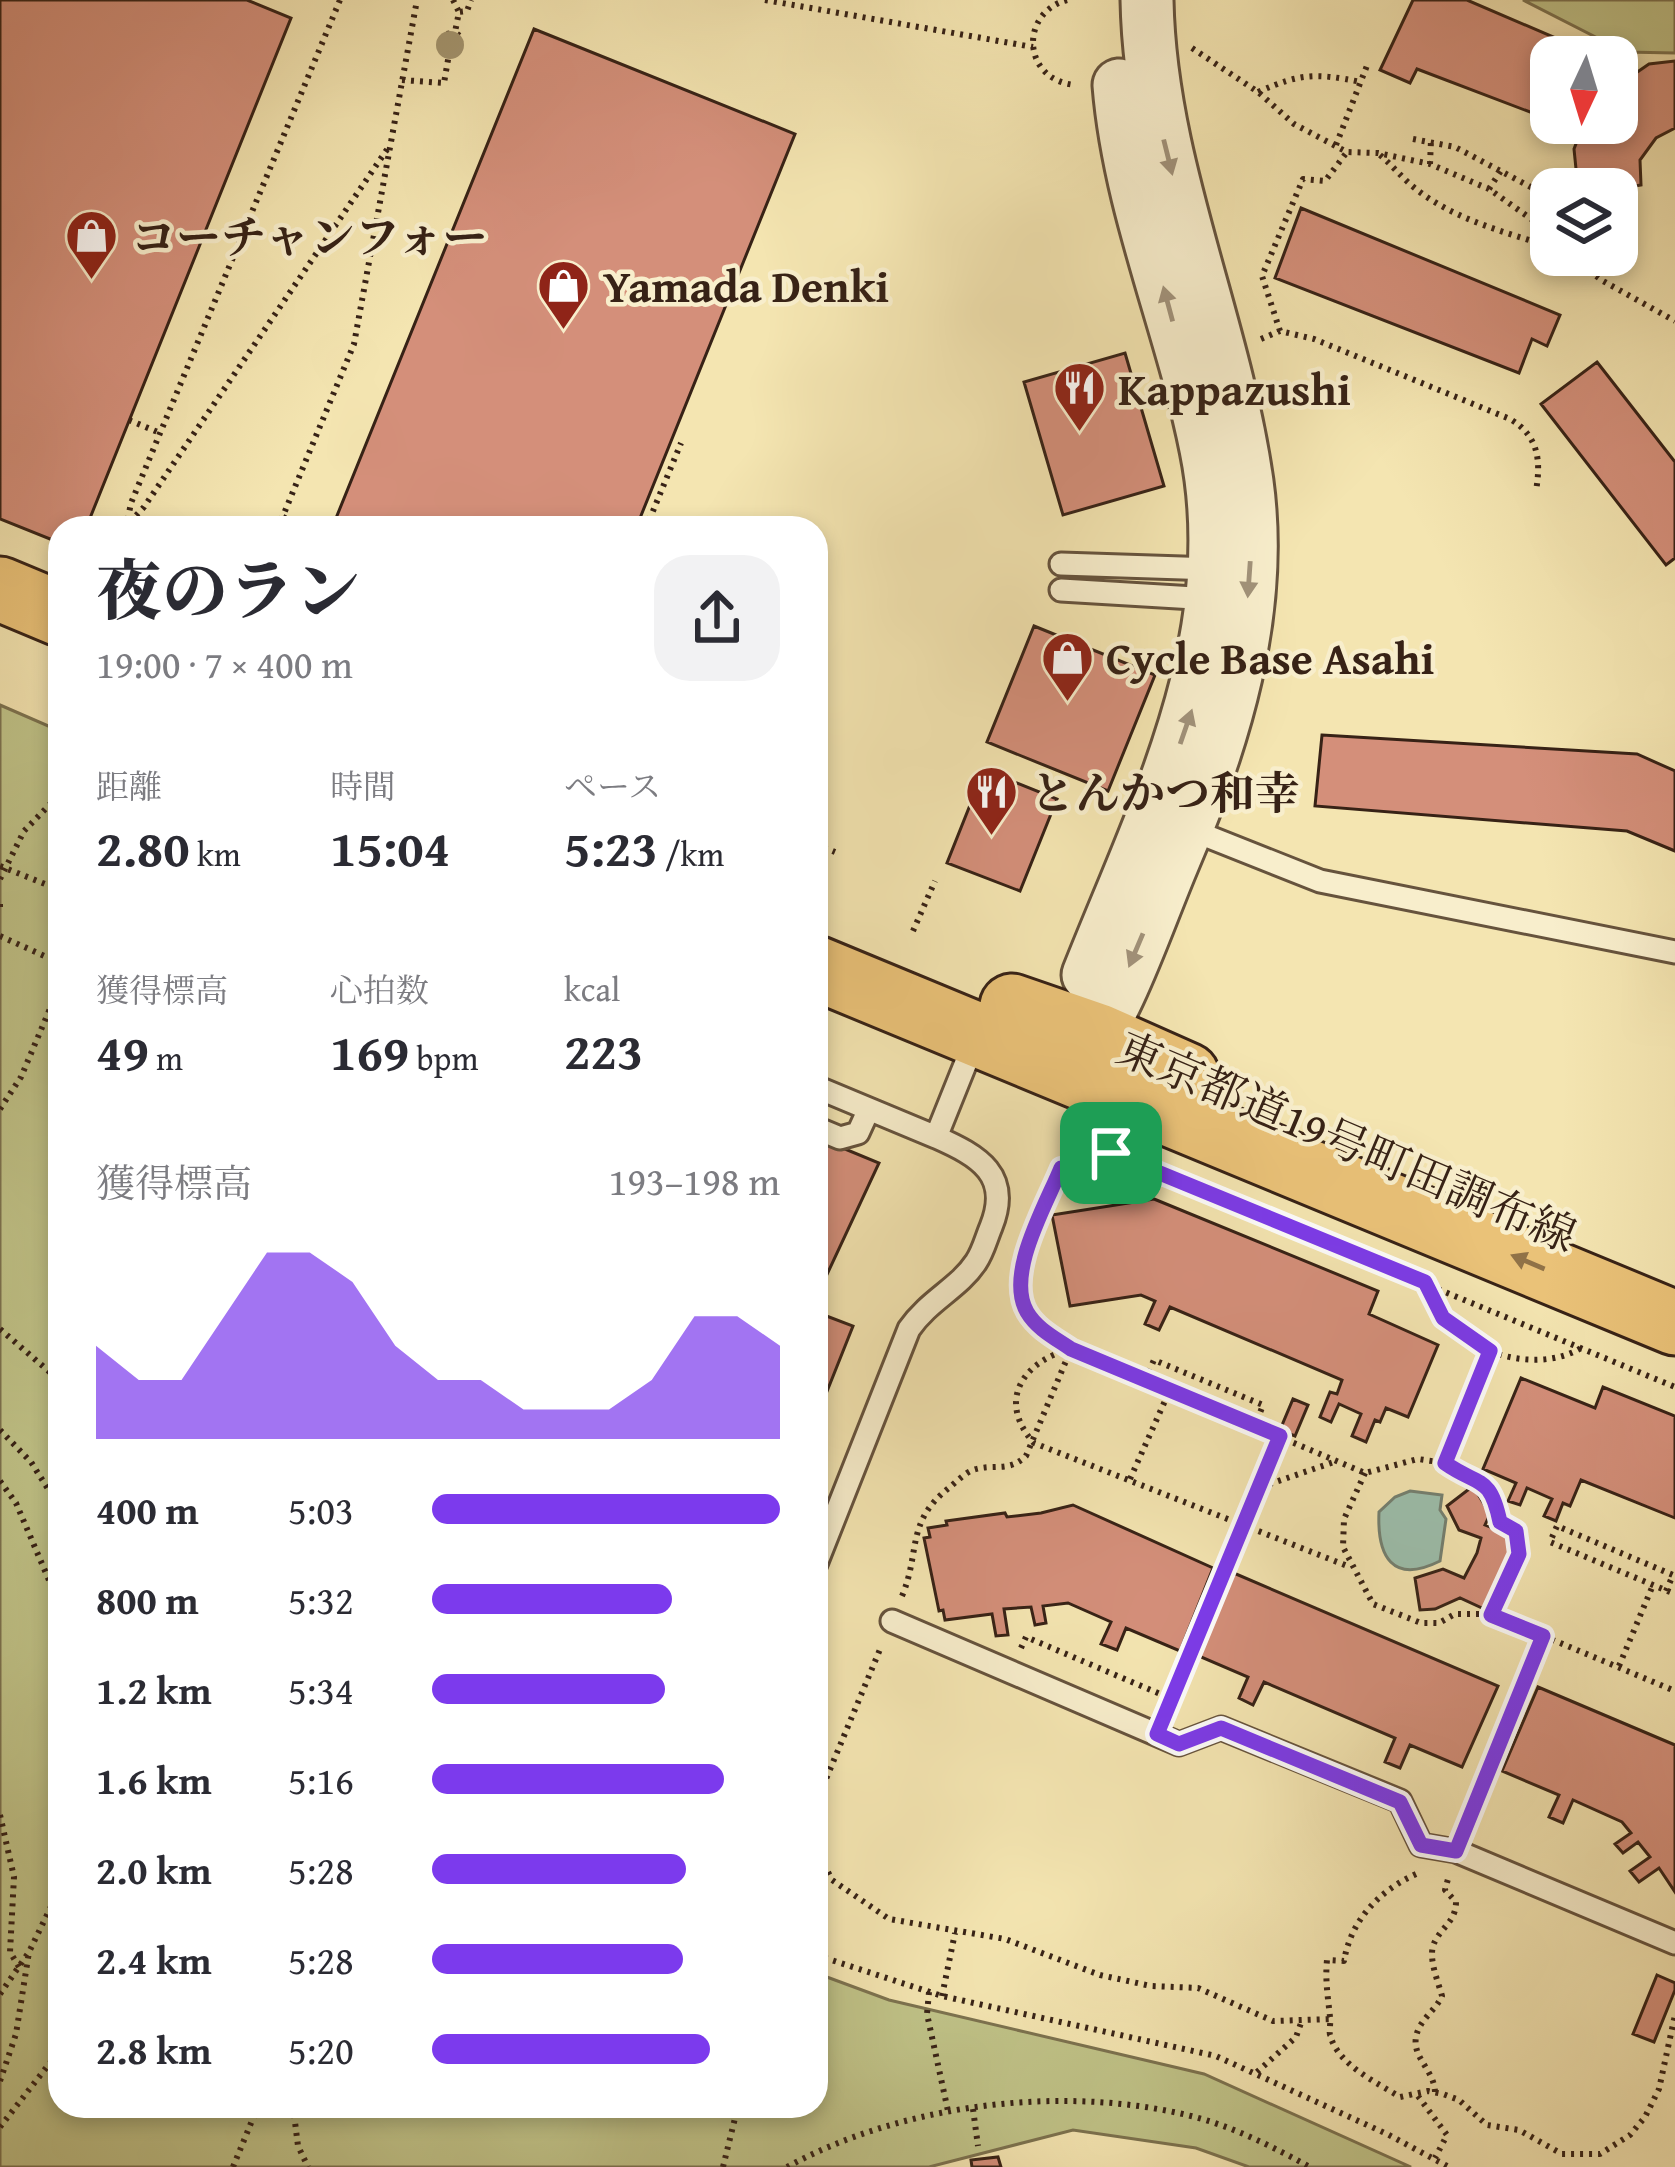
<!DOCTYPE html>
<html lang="ja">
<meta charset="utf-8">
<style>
:root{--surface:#fff;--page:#f2f2f3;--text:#2b2b33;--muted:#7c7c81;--accent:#7c3aed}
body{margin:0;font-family:"Gentium Book Plus","Noto Serif JP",serif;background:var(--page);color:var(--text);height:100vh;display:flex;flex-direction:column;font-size:45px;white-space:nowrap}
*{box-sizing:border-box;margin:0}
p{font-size:39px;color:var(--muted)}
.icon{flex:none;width:66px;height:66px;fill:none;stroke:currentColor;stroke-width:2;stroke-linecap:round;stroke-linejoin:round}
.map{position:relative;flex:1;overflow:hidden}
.panel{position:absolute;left:48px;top:516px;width:780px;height:1602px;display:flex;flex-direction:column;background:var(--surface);border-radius:36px;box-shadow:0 6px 18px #0003}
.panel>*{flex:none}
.needle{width:78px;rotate:184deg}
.tools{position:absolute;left:1530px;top:36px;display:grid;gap:24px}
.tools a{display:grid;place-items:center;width:108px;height:108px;border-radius:24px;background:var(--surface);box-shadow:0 6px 18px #0003;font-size:60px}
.pin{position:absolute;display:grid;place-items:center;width:102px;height:102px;color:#fff;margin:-51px;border-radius:24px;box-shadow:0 6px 18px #0006}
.round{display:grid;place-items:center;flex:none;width:126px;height:126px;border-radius:36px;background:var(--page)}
.overview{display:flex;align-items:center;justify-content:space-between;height:204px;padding:0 48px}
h1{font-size:66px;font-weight:800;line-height:90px}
.figures{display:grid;grid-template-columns:repeat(3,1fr);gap:18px;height:204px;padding:12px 48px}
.figures div{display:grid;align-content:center}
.figures b{font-size:51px;font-weight:800}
.figures small{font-size:33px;font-weight:400}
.figures p{font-size:33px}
.chart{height:336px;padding:24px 48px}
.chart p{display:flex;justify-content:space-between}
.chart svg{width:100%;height:216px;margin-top:12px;fill:var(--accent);opacity:.7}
ul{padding:0 48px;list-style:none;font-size:39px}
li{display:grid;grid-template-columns:192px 144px 1fr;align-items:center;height:90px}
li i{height:30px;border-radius:15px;background:var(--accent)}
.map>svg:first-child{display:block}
.green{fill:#c0c388;stroke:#7c724f;stroke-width:3}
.water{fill:#9cbfad;stroke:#748071;stroke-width:3}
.building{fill:#d48f7a;stroke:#372216;stroke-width:3}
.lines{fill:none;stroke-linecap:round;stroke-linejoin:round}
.service-casing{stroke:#66533d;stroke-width:27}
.tertiary-casing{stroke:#66533d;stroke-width:57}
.primary-casing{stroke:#372216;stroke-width:69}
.path{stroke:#372216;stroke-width:6;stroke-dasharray:3 6;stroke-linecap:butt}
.service{stroke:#f8eecc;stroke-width:21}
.tertiary{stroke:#f8eecc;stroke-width:51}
.primary{stroke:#eac278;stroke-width:63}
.tree{fill:#a3946e}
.oneway{fill:#a1927a}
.oneway2{fill:#907247}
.route-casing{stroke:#fff;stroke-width:24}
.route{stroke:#7c3aed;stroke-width:15}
.labels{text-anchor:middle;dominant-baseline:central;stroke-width:9;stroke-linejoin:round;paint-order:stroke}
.poi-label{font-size:45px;font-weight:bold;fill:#372216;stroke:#f8eecc;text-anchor:start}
.street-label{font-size:45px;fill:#372216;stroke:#f8eecc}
</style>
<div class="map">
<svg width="1675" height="2167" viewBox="0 0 1675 2167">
<rect width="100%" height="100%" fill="#f4e5b1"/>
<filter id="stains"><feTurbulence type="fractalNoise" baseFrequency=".00167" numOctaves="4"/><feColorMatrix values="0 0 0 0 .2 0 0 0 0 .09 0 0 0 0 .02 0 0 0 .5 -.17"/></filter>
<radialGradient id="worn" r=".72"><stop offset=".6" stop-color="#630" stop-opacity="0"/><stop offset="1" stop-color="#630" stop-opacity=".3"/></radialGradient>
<path class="green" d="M 1523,0 L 1675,0 L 1675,53 L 1625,52 Z
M 0,705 L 60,731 L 60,2106 L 816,2106 L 816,1973 L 889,2000 L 1204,2074 L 1411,2167 L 1249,2167 L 1196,2148 L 1073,2130 L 929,2167 L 0,2167 Z"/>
<path class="water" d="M 1410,1491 L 1442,1495 L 1440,1510 L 1446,1519 L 1440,1561 C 1392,1585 1377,1556 1379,1512 L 1395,1497 Z"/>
<path class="building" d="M 0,0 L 247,0 L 291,18 L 86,528 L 60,528 L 60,543 L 0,519 Z
M 1413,0 L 1467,0 L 1586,51 L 1583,57 L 1551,57 L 1551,120 L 1417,69 L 1410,83 L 1380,70 Z
M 534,29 L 795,134 L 636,528 L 332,528 Z
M 1675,61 L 1675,128 L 1656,138 L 1640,160 L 1641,185 L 1617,189 L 1578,189 L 1574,149 L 1584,123 L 1617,123 L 1617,86 L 1649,64 Z
M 1301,208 L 1560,315 L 1547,346 L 1532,339 L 1519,373 L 1275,278 Z
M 1125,353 L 1164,486 L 1063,515 L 1024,382 Z
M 1597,362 L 1675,462 L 1675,558 L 1666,565 L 1541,404 Z
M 1034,626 L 1155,675 L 1108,791 L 987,742 Z
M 1322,735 L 1637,754 L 1675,771 L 1675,851 L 1627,831 L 1315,806 Z
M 984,770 L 1057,799 L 1020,891 L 947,863 Z
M 816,1137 L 879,1163 L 816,1298 Z
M 1154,1199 L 1378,1291 L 1369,1314 L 1438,1345 L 1408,1417 L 1386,1408 L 1380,1422 L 1375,1420 L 1366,1442 L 1352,1436 L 1361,1414 L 1339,1404 L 1331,1422 L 1320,1417 L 1330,1392 L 1337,1394 L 1342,1380 L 1170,1307 L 1159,1330 L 1145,1324 L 1155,1301 L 1141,1295 L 1070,1306 L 1052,1215 Z
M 816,1312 L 853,1326 L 816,1419 Z
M 1521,1378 L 1595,1408 L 1603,1387 L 1675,1416 L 1675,1518 L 1581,1480 L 1570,1506 L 1563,1503 L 1556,1521 L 1544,1516 L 1552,1499 L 1527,1488 L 1520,1505 L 1508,1501 L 1516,1483 L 1483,1469 Z
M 1293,1399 L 1308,1405 L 1295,1436 L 1280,1430 Z
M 1473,1486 L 1490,1514 L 1485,1525 L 1513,1536 L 1514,1554 L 1495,1597 L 1482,1608 L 1460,1598 L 1435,1609 L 1420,1610 L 1415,1578 L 1443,1569 L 1464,1578 L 1477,1553 L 1481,1538 L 1459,1530 L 1447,1506 Z
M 1073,1505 L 1213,1568 L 1180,1651 L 1126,1628 L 1117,1650 L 1101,1644 L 1111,1622 L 1068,1603 L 1043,1606 L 1046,1623 L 1035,1625 L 1031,1607 L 1004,1609 L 1008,1635 L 996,1636 L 992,1614 L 945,1620 L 943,1610 L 939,1611 L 924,1538 L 930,1537 L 928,1528 L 947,1525 L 946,1521 L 1005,1513 L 1007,1517 L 1041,1513 Z
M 1229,1571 L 1498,1686 L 1462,1767 L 1410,1745 L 1400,1768 L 1385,1762 L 1395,1738 L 1264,1682 L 1253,1705 L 1239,1698 L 1248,1677 L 1194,1654 Z
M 1538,1687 L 1675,1745 L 1675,1892 L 1659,1868 L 1639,1882 L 1630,1871 L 1650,1857 L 1638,1842 L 1623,1853 L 1615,1844 L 1631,1833 L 1622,1822 L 1573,1800 L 1563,1823 L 1549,1817 L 1559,1795 L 1502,1771 Z
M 1657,1975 L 1675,1983 L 1675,1990 L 1654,2042 L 1633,2034 Z
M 998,2157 L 1001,2167 L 972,2167 L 971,2160 Z"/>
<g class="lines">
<defs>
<path id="service" d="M 1061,564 L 1213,569
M 1061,590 L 1211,599
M 1189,829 L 1320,881 L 1675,952
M 816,1087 L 936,1137
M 816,1128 L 840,1138 L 858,1133 L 869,1109
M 816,1564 L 909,1329 C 929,1300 959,1288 976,1262 C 983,1252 986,1239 991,1227 C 1012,1175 979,1156 936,1137 L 975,1040
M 892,1621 L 1179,1744 L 1221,1728 L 1400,1801 L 1421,1845 L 1456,1851 L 1675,1943"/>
<path id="tertiary" d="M 1088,975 C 1155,806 1244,637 1206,449 C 1182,328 1129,209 1119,85
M 1076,1068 C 1120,1008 1144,931 1173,862 C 1224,743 1265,613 1247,482 C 1224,319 1150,166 1147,0"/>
<path id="primary" d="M 0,589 L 60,614
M 816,968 L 1675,1323
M 1012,1006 L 1099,1036 L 1187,1075"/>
</defs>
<use href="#service" class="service-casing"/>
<use href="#tertiary" class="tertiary-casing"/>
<use href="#primary" class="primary-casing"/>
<path class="path" d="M 453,0 L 459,12
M 765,0 L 1033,47
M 1067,0 C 1019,13 1022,80 1075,85
M 1192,48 L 1258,92 L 1294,124 L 1347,152 L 1378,153 L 1430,164 L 1489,189 L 1551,233
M 449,54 L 440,44 L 443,35 L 455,32
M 402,80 L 444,83 L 449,54 L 458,53 L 461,37 L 455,32 L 459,12 L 467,11 L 471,0
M 1258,92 C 1301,73 1316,73 1361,82
M 1413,139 L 1455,147 L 1546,195 L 1551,226
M 1336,145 L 1368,63
M 1380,155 C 1393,166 1403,179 1416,189 C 1455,220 1505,232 1551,247
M 1430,164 L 1431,140
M 1489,189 L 1502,169
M 1567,255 L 1603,281 L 1675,321
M 1280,331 L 1262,276 L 1303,179 L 1325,181 L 1347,152
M 1261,339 L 1280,331 L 1314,339 L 1510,419 C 1539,436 1541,461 1536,491
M 129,420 L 160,433
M 283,517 L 309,528
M 130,522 L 144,507 L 388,148
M 126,528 L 131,503 L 340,0
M 278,528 L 354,344 L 417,0
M 646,528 L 681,443
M 816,844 L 835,852
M 0,866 L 60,890
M 0,879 L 24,831 L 60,794
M 0,904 L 0,910
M 913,931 L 935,881
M 0,936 L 60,963
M 0,1109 L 21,1077 L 60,985
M 1076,1128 C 1063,1160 1014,1267 1020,1296 C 1027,1322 1050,1335 1071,1349 L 1365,1473 L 1418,1459 L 1445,1463 L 1484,1482 L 1495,1499 L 1500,1522 L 1516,1531 L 1519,1554 L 1491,1614
M 1072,1138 L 1675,1387
M 1063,1169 C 1082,1181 1105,1177 1111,1153
M 1425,1282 C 1430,1294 1435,1306 1442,1317 C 1472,1356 1539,1373 1581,1348
M 0,1329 L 60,1381
M 1071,1349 C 1023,1361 996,1401 1034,1443 L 1350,1567
M 1145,1380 L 1154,1360 L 1263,1405 L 1255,1426
M 0,1430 L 31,1462 L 60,1508
M 1445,1463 L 1490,1351
M 1365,1473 L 1344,1519 L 1343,1547 L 1373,1604 L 1421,1623 L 1439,1623 L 1455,1614 L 1491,1614 L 1675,1691
M 1130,1479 L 1169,1392
M 0,1481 L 16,1503 L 60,1606
M 1261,1487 L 1334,1462
M 1666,1591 L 1673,1575 L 1557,1526 L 1550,1542 L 1653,1585 L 1675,1594
M 902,1596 C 921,1551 905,1522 950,1487 C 956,1482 966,1472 973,1470 C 994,1463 1008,1473 1026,1456 L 1071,1349
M 1021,1648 L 1026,1637 L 1172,1699
M 1619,1666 L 1653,1585
M 1167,1710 L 1280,1436
M 816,1803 L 881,1647
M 0,1815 L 14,1877 L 10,1952 L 19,1967
M 1466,1827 L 1543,1636
M 816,1848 L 832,1880 L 889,1919 L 1005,1939 L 1100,1975 L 1151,1986 L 1198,1988 L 1273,2021 L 1331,2019
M 1416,1874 C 1379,1891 1351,1920 1344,1961 L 1327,1960 C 1325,1981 1328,1997 1330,2017 C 1331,2019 1329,2034 1330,2035 C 1338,2065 1376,2082 1400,2097 L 1428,2091 L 1443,2094 L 1459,2100 L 1487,2125 L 1519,2130 L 1562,2154 L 1600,2154 L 1630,2135 L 1645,2117 L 1659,2089 L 1675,2015
M 816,1955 L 942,1996 L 1216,2056 L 1387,2134 L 1449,2167
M 929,1992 L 927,2014 L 948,2111
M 0,1994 L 29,1952 L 60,1888
M 942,1996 L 955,1933
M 1257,2072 L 1296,2037 L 1301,2023
M 0,2081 L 16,2034 L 29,1952
M 1435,2092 C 1434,2067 1406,2055 1419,2028 C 1425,2016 1436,2009 1442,1996 C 1438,1981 1429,1961 1433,1946 C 1439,1928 1456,1923 1456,1902 L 1445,1890 L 1448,1879
M 1418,2096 L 1447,2135 L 1435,2158
M 293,2106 L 298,2146 L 308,2167
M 973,2109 L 978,2146
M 0,2127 L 60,2050
M 233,2167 L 258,2106
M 723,2167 L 738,2106
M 787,2167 C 902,2104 1063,2084 1191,2116 C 1232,2126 1273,2147 1310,2167"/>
<use href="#service" class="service"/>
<use href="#tertiary" class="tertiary"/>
<use href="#primary" class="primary"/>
</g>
<circle class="tree" cx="450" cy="45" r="14"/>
<defs><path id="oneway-solid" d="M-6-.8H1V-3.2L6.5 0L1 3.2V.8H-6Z" transform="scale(3)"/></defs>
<g class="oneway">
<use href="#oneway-solid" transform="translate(1168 157) rotate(76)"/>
<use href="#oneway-solid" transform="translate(1168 304) rotate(-105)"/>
<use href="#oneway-solid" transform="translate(1249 579) rotate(94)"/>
<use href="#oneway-solid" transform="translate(1186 727) rotate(-71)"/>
<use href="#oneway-solid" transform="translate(1136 950) rotate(113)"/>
</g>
<use class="oneway2" href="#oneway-solid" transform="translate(1528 1262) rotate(-157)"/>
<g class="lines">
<defs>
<path id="route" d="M 1111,1153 L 1425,1282 L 1443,1318 L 1490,1351 L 1445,1463 C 1479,1487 1490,1474 1500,1522 L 1516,1531 L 1519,1554 L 1491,1615 L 1543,1636 L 1456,1851 L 1421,1845 L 1400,1802 L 1221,1728 L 1179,1744 L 1157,1734 L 1280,1436 L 1071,1349 C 1055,1338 1037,1329 1027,1312 C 1005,1274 1046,1205 1061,1168 C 1082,1181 1104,1178 1111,1153 Z"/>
</defs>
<use href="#route" class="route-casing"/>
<use href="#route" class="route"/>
</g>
<defs>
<symbol id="shop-pin" viewBox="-11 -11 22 30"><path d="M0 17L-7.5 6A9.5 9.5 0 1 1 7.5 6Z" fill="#8f2418" stroke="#f8eecc"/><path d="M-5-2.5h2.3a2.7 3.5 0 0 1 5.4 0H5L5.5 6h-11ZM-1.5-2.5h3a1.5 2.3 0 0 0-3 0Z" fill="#fff"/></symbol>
<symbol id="restaurant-pin" viewBox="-11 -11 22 30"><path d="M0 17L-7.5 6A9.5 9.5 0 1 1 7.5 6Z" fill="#8f2418" stroke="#f8eecc"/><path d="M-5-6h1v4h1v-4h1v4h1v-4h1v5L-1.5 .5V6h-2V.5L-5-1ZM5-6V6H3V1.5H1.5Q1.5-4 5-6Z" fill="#fff"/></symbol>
</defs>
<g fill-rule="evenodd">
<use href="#shop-pin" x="62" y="206" width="59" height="81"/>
<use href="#shop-pin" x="534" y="256" width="59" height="81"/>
<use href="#restaurant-pin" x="1050" y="358" width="59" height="81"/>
<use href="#shop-pin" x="1038" y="628" width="59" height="81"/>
<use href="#restaurant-pin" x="962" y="762" width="59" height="81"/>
</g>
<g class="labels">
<g class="poi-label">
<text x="131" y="236">コーチャンフォー</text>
<text x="603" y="285">Yamada Denki</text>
<text x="1118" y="388">Kappazushi</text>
<text x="1106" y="657">Cycle Base Asahi</text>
<text x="1030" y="792">とんかつ和幸</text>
</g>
<g class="street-label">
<text transform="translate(1347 1141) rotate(23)">東京都道19号町田調布線</text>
</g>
</g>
<rect width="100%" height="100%" filter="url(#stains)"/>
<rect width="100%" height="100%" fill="url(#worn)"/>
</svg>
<div class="tools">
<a><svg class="needle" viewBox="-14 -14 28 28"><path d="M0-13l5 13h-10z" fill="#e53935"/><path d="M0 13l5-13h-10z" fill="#7c7c81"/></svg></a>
<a><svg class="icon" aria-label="layers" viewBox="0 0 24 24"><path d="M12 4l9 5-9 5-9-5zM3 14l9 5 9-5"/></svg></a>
</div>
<div class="pin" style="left:1111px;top:1153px;background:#1e9e55"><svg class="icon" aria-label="arrive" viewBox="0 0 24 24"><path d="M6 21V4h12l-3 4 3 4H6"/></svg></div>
<section class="panel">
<div class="overview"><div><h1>夜のラン</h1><p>19:00 · 7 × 400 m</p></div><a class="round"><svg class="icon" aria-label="share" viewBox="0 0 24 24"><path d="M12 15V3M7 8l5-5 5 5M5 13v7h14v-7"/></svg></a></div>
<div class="figures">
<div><p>距離</p><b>2.80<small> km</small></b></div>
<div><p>時間</p><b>15:04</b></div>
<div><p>ペース</p><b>5:23<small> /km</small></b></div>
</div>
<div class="figures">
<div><p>獲得標高</p><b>49<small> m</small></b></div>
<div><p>心拍数</p><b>169<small> bpm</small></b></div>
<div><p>kcal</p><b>223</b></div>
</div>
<div class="chart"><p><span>獲得標高</span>193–198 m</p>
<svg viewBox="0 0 160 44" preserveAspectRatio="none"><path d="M0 44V25L10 32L20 32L30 19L40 6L50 6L60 12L70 25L80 32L90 32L100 38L110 38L120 38L130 32L140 19L150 19L160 25V44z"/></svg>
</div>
<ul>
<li><b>400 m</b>5:03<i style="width:100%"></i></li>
<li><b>800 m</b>5:32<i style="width:69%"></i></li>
<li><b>1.2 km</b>5:34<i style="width:67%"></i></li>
<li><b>1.6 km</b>5:16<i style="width:84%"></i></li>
<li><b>2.0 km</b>5:28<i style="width:73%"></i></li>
<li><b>2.4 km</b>5:28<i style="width:72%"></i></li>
<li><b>2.8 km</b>5:20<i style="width:80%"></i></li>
</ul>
</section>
</div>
